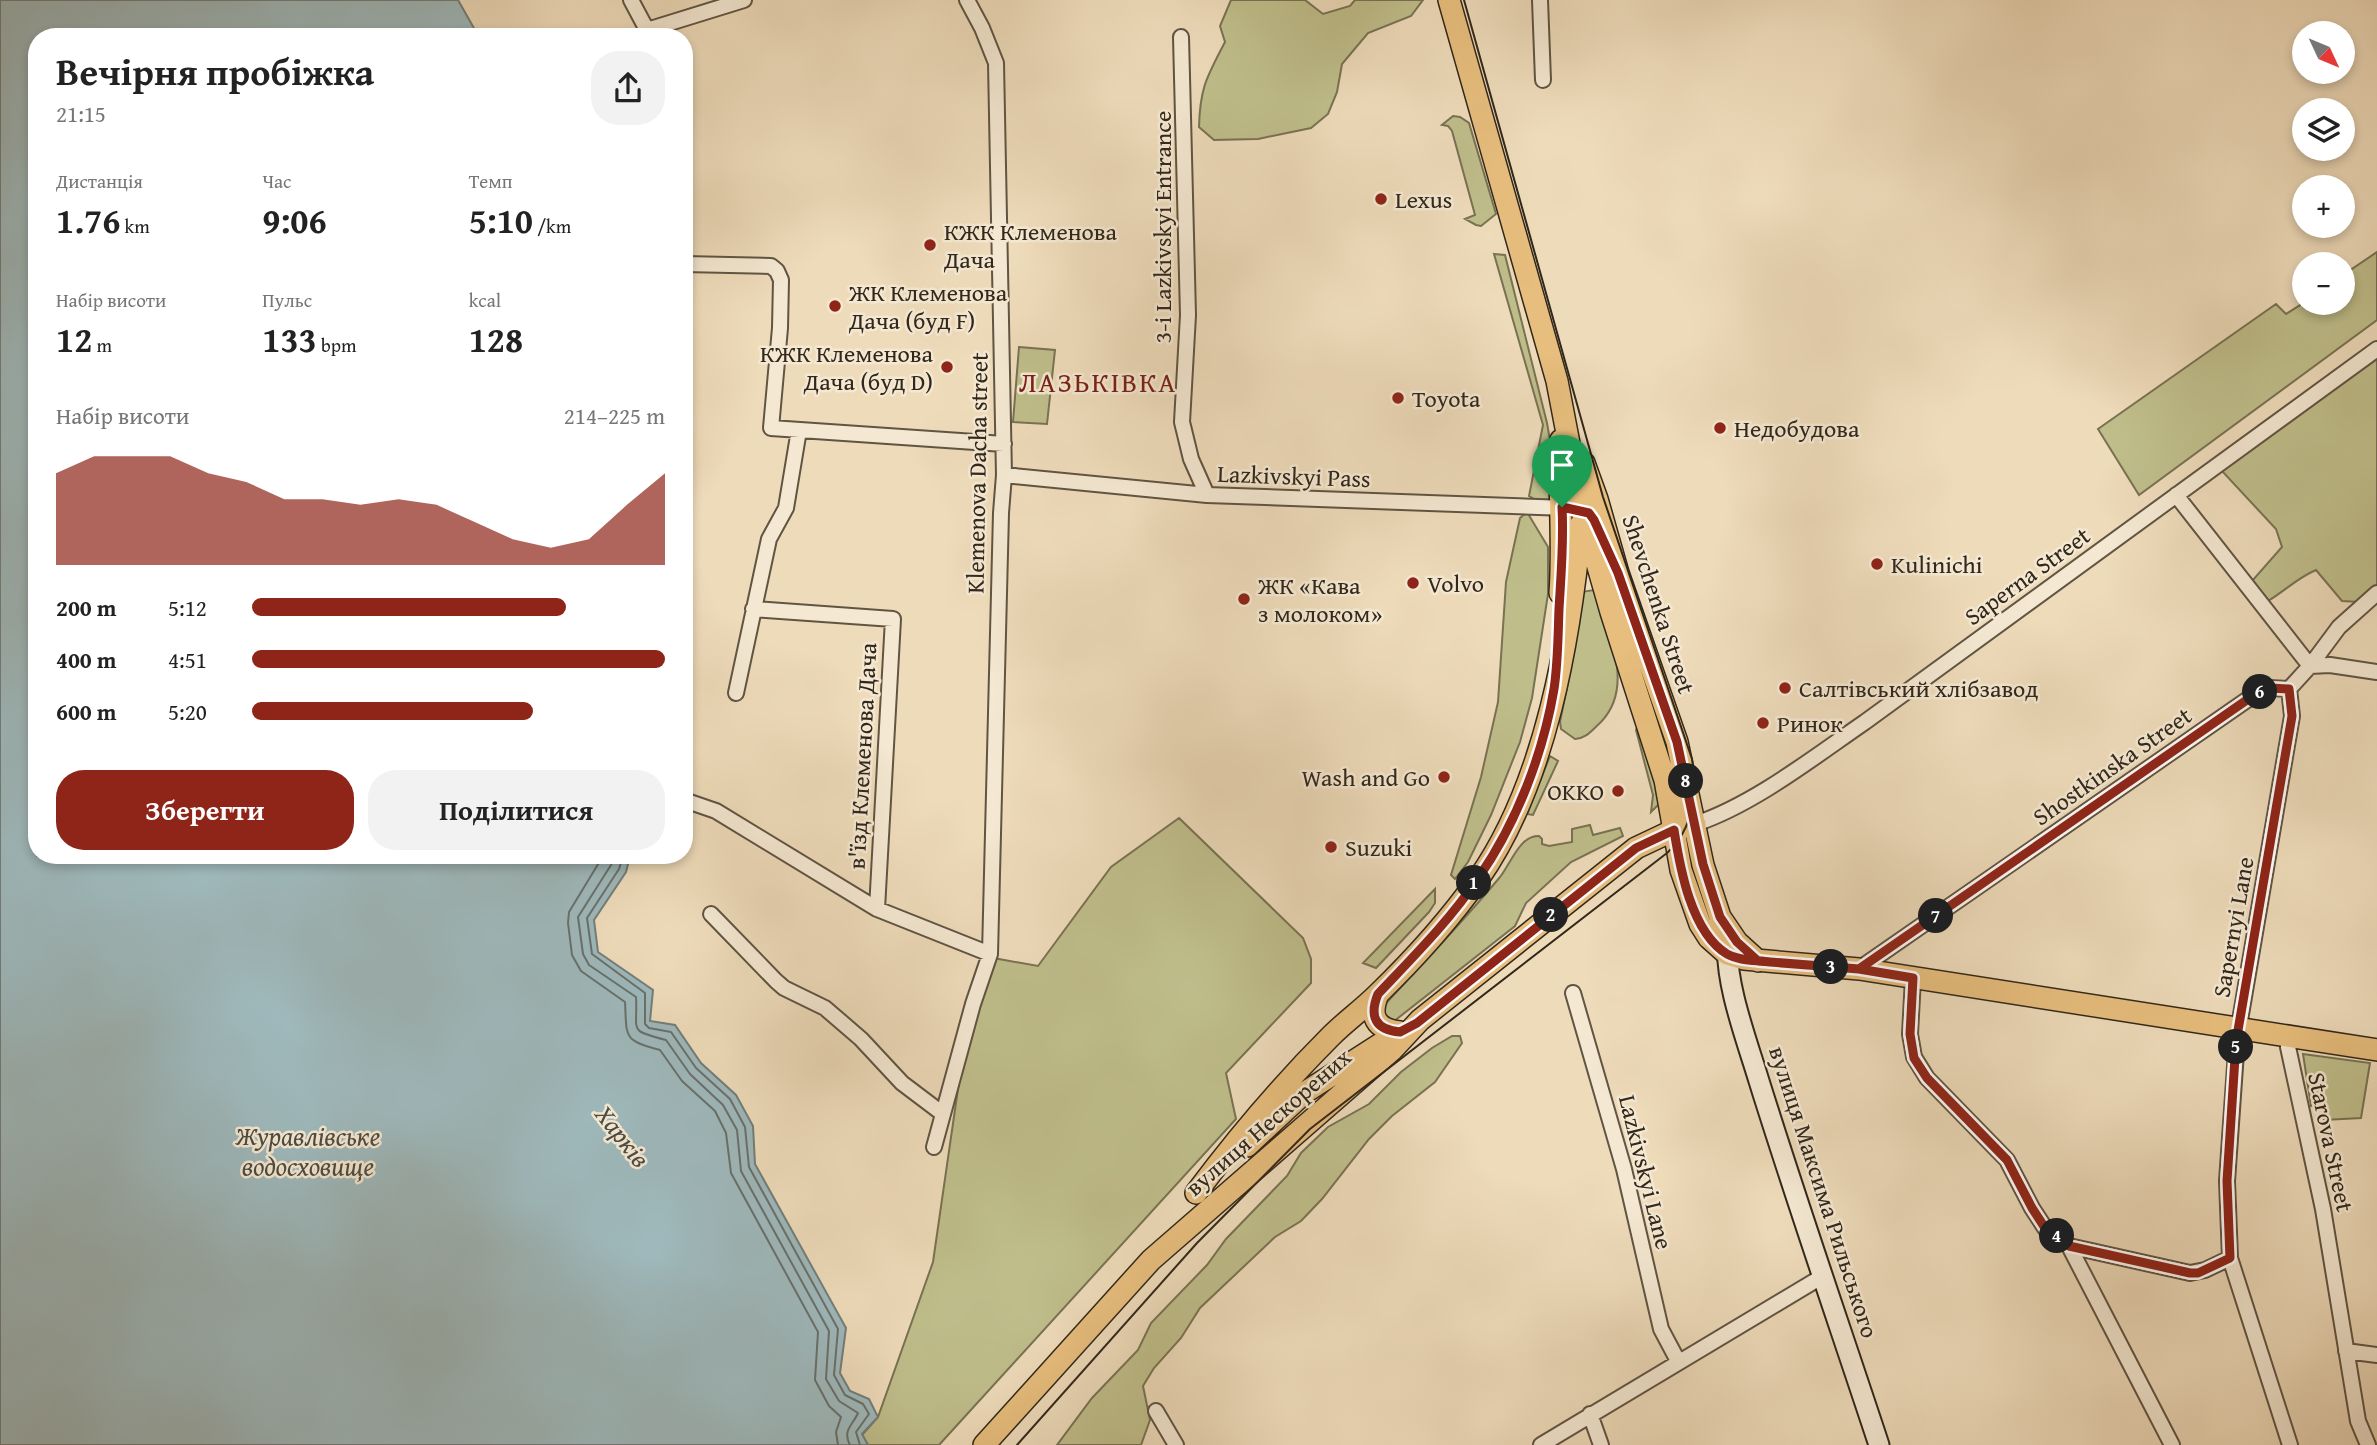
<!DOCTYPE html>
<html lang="uk">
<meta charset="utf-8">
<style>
:root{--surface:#fff;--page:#f2f2f2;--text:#222;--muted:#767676;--accent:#8f2418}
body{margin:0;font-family:"Gentium Book Plus",serif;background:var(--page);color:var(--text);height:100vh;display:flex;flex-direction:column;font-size:26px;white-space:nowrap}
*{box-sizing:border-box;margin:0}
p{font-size:23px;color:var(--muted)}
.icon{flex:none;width:38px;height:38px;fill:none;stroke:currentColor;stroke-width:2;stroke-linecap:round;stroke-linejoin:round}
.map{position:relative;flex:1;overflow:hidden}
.panel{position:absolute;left:28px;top:28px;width:665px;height:836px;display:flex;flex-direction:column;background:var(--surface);border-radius:28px;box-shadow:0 4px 10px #0003}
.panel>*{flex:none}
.needle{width:46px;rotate:134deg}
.fabs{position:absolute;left:2292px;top:21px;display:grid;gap:14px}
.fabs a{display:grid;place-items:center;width:63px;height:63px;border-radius:50%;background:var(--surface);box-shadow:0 4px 10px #0003;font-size:35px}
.pin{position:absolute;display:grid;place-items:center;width:60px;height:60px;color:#fff;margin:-72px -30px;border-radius:50% 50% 50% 0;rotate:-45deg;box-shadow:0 0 7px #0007}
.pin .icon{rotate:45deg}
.km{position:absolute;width:35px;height:35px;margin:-18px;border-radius:50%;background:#222;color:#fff;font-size:19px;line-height:35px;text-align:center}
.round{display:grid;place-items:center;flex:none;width:74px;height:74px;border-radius:28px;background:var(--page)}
.summary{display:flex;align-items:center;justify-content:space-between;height:119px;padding:0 28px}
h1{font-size:38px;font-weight:800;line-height:52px}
.stats{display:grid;grid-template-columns:repeat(3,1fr);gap:10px;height:119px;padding:7px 28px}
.stats div{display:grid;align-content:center}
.stats b{font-size:35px;font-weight:800}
.stats small{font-size:19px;font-weight:400}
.stats p{font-size:19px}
.chart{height:196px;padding:14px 28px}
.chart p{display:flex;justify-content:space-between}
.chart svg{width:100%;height:126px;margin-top:7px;fill:var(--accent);opacity:.7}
.primary-button{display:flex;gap:14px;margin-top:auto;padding:14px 28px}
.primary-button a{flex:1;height:80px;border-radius:28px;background:var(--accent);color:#fff;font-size:28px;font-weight:800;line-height:80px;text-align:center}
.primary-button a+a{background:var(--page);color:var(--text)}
ul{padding:0 28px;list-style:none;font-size:23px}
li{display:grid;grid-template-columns:112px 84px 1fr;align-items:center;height:52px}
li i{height:18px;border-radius:9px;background:var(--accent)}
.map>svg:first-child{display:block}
.green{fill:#bfbe8b;stroke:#787253;stroke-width:2}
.water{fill:#9eb8bb;stroke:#727e7b;stroke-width:2}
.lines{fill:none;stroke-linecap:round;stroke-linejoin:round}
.shore{stroke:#68706b;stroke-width:2}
.street-casing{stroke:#605443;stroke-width:18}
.secondary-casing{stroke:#31271b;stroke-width:23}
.primary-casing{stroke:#31271b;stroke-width:24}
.street{stroke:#f4e8d2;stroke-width:14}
.secondary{stroke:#f4e8d2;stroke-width:19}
.primary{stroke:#e7be7d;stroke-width:21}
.tram{stroke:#31271b;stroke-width:2}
.route-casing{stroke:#fff;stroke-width:14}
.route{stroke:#8f2418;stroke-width:9}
.poi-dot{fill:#8f2418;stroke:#f4e8d2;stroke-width:2.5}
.labels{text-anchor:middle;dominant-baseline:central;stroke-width:5;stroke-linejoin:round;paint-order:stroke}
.poi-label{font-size:24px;fill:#31271b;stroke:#f4e8d2;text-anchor:start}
.street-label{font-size:24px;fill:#31271b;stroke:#f4e8d2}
.water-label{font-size:26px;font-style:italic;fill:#4c4b43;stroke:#f4e8d2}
.quarter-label{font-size:28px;letter-spacing:2px;fill:#7a1f14;stroke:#f4e8d2}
</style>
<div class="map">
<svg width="2377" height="1445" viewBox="0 0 2377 1445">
<rect width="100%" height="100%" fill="#eedbba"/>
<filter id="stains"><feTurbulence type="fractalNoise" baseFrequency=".00286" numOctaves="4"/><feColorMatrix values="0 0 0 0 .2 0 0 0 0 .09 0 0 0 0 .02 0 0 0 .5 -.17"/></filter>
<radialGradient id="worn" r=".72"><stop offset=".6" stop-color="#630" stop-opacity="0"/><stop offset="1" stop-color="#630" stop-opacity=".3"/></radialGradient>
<path class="green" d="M 1231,0 L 1305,0 L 1323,14 L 1350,6 L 1355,0 L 1423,0 L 1411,16 L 1368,33 L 1342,64 L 1337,92 L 1328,114 L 1311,128 L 1258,139 L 1214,140 L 1199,127 C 1200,87 1207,77 1225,42 L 1220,26 Z
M 1453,116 L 1460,117 L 1469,123 L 1496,214 L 1481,226 L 1476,225 L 1465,219 L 1475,215 L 1452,131 L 1448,126 L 1442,125 Z
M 2377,252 L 2377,320 L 2139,495 L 2098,429 L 2276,304 L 2286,314 L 2305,302 L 2343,303 L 2343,275 Z
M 1494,254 L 1505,255 L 1547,423 L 1556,475 L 1550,500 L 1536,500 L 1529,496 L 1543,425 Z
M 1019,347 L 1055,350 L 1047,424 L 1013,422 Z
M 2377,356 L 2377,586 L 2360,602 L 2342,601 L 2316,570 C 2297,578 2285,591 2268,601 L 2252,581 L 2282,547 L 2276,529 L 2221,470 Z
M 1527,512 L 1548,547 L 1548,594 L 1532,698 L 1520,742 L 1491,815 L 1468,862 L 1455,879 L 1451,875 L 1481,777 L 1498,702 L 1506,582 L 1520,518 Z
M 1594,590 C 1607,632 1636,685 1601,722 C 1592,730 1587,738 1575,739 L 1561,729 L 1560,722 L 1573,657 L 1581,592 Z
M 1640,723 L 1659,792 L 1658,805 L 1651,812 L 1653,795 L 1636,730 Z
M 1550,756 L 1558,761 L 1533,815 L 1527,814 Z
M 1179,818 L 1303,938 L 1311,959 L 1311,983 L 1226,1073 L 1236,1119 L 939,1445 L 868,1445 L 862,1435 L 878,1417 L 933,1262 L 962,1061 L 993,958 L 1038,966 L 1111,867 Z
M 1590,825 L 1593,835 L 1620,828 L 1623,836 L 1571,862 L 1526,903 L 1515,926 L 1393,1022 L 1388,1023 L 1380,1010 C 1420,966 1462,923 1500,877 C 1511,863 1520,835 1539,836 L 1542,839 L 1542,844 L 1549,846 L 1572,842 L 1572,829 Z
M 1435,889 L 1435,903 L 1429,912 L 1376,968 L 1363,963 Z
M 1452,1036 L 1460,1036 L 1462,1043 L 1435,1082 L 1392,1116 L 1369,1139 L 1322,1199 L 1301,1221 L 1275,1237 L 1200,1308 L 1181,1338 L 1154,1368 L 1143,1386 L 1150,1420 L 1141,1445 L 1057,1445 L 1092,1398 L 1138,1350 L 1151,1323 L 1207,1265 L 1226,1239 L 1287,1176 L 1301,1153 L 1328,1127 L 1369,1104 L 1401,1072 L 1432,1048 Z
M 2303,1054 L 2370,1063 L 2361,1118 L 2324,1120 L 2321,1105 L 2311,1106 Z"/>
<path class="water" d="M 0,0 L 458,0 L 479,37 L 37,37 L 37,856 L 630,856 L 626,872 L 594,920 L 598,952 L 653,990 L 650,1021 L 675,1025 L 701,1063 L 736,1095 L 753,1126 L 755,1164 L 846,1328 L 840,1373 L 850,1391 L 869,1399 L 878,1417 L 862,1434 L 868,1445 L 0,1445 Z"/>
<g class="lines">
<path class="shore" d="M 603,856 L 569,912 L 568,923 L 572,955 L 581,971 L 625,1002 C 627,1037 622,1040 660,1050 L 682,1081 L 715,1111 L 726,1133 L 731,1173 L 818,1332 L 815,1380 L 829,1406 L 841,1417 L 836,1432 L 838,1445
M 614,856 L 611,865 L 578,917 L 583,954 L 589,965 L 636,997 C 638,1032 627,1030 666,1040 L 690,1074 L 723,1105 L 737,1130 L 741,1171 L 829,1331 L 826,1379 L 839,1401 L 858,1413 C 853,1425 842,1430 850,1445
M 623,856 L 619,869 L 587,918 L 592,954 L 645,993 L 645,1024 L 649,1028 L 671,1032 L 696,1068 L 730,1099 L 745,1127 L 749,1167 L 838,1329 L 834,1375 L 845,1395 L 863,1404 L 869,1414 L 856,1432 L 860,1445"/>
<defs>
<path id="street" d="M 631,0 L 647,30 L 744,0
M 1540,0 L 1543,80
M 1181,37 L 1188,315 L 1182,422 L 1191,459 L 1207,495
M 684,264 L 771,266 L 777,271 L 781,280 L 780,328 L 771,428 L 1004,444
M 1004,475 L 1207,495 L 1567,508
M 2176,495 L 2310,666 L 2330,665 L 2377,672
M 753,609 L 893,619 L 877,909
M 2289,689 L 2292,716 L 2237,1038 L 2227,1181 L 2230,1258 L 2290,1445
M 736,693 L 769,539 L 786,508 L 799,430
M 684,800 L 716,811 L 877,909 L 990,954
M 1695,824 C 1753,805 1814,757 1865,722 L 2377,349
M 711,914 L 776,981 L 784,988 L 825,1008 L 861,1039 L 902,1083 L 943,1114
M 1859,969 L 2254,695 L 2270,688 L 2289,689 L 2310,666 L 2339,627 L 2377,593
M 1913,978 L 1910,1034 L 1914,1057 L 1927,1078 L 2007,1160 L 2032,1208 L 2045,1228 L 2069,1246 L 2190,1273 L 2205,1270 L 2230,1258
M 1573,993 L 1624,1169 L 1661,1329 L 1678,1361
M 2289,1037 L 2288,1047 L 2323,1209 L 2358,1421 L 2368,1445
M 934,1147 L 973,1004 L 990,954 L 1001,513 L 1004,475 L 996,63 L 982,28 L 967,0
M 2069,1246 L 2172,1445
M 2346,1351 L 2377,1355
M 1156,1411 L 1176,1445
M 1590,1414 L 1601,1445
M 1541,1445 L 1823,1276"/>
<path id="secondary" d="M 1728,941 C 1724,981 1747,1041 1759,1081 C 1797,1203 1839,1324 1879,1445"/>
<path id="primary" d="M 1449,0 L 1557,381 L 1582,511 L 1611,612 L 1665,780 L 1681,870 L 1700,924 L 1709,938 L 1727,954 L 1744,959 L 1859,969 L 2377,1050
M 1584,463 L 1597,499 L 1618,573 L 1677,742 L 1703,865 L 1720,917 L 1737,942 L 1758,961
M 1560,593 C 1564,542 1558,491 1561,440
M 1378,994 C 1369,1016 1375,1029 1400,1032
M 1247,1146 L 1304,1093 L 1385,1041
M 1196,1193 C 1237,1138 1282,1085 1331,1036 C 1346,1021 1363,1009 1378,994 C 1414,959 1450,919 1479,878 C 1546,782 1570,639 1581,524
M 984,1445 L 1151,1260 L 1392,1050 L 1420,1020 L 1636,848 L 1674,830 L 1695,824"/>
</defs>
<use href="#street" class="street-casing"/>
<use href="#secondary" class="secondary-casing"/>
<use href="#primary" class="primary-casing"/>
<use href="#street" class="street"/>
<use href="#secondary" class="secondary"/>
<use href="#primary" class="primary"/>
<path class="tram" d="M 1017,1445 L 1197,1243 L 1310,1129 L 1667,853 C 1694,828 1697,794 1692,759 L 1603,497 L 1464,0"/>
</g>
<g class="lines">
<defs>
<path id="route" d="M 1562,507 C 1564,541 1561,575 1559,609 C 1558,635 1558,663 1554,689 C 1543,754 1517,822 1479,877 C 1451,919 1413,957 1378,994 C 1369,1016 1375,1030 1400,1032 L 1417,1023 L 1636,848 L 1674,830 C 1680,868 1691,932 1727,954 C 1739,961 1756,960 1770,962 L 1859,969 L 1913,978 L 1910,1034 L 1914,1058 L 1927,1078 L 2007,1160 L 2032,1208 L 2045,1228 L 2069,1246 L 2190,1273 L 2198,1273 L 2230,1258 L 2227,1181 L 2236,1042 L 2292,716 L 2289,689 L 2270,688 L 2254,695 L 1859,969 L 1758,961 L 1737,942 L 1720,917 L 1703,864 L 1677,742 L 1618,573 L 1594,520 L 1589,513 L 1562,507"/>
</defs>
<use href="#route" class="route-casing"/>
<use href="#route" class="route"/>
</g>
<g class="poi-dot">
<circle cx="1381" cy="199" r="7"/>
<circle cx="930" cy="245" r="7"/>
<circle cx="835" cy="306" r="7"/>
<circle cx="947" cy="367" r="7"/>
<circle cx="1398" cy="398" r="7"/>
<circle cx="1720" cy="428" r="7"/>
<circle cx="1877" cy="564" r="7"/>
<circle cx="1413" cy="583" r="7"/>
<circle cx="1244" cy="599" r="7"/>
<circle cx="1785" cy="688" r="7"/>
<circle cx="1763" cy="723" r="7"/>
<circle cx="1444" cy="777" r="7"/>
<circle cx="1618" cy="791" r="7"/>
<circle cx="1331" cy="847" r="7"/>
</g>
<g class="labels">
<g class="poi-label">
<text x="1395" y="199">Lexus</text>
<text x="944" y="231">КЖК Клеменова<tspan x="944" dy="28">Дача</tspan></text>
<text x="849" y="292">ЖК Клеменова<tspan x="849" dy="28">Дача (буд F)</tspan></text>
<text x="933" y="353" text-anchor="end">КЖК Клеменова<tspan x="933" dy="28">Дача (буд D)</tspan></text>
<text x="1412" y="398">Toyota</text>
<text x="1734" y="428">Недобудова</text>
<text x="1891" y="564">Kulinichi</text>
<text x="1427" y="583">Volvo</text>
<text x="1258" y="585">ЖК «Кава<tspan x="1258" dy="28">з молоком»</tspan></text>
<text x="1799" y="688">Салтівський хлібзавод</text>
<text x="1777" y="723">Ринок</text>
<text x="1430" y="777" text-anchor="end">Wash and Go</text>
<text x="1604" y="791" text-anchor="end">OKKO</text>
<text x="1345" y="847">Suzuki</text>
</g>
<g class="street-label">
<text transform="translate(1162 227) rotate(-90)">3-i Lazkivskyi Entrance</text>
<text transform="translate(977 473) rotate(-89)">Klemenova Dacha street</text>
<text transform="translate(1294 476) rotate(2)">Lazkivskyi Pass</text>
<text transform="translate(2027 576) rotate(-36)">Saperna Street</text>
<text transform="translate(1659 604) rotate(72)">Shevchenka Street</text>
<text transform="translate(862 756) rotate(-87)">в'їзд Клеменова Дача</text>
<text transform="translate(2112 766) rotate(-35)">Shostkinska Street</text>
<text transform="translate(2233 927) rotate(-80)">Sapernyi Lane</text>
<text transform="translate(1268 1122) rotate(-41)">вулиця Нескорених</text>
<text transform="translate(2331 1142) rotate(78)">Starova Street</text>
<text transform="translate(1646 1172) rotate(76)">Lazkivskyi Lane</text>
<text transform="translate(1824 1192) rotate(72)">вулиця Максима Рильського</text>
</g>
<g class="water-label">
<text x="308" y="1135">Журавлівське<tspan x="308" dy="30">водосховище</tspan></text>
<text transform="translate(623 1136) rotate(52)">Харків</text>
</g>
<g class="quarter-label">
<text x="1098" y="381">ЛАЗЬКІВКА</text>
</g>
</g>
<rect width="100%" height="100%" filter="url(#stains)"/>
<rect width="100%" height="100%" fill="url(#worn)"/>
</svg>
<div class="fabs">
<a><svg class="needle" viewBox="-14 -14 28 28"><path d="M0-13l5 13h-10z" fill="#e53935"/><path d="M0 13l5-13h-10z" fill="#767676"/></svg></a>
<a><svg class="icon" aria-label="layers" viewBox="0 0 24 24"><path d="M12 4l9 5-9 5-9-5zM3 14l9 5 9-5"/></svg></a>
<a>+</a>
<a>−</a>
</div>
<div class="pin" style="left:1562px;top:507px;background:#1e9e55"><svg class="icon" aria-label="arrive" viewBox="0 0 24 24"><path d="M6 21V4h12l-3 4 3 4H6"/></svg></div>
<b class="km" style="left:1474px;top:883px">1</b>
<b class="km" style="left:1551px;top:915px">2</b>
<b class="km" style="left:1831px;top:967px">3</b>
<b class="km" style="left:2057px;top:1236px">4</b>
<b class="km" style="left:2236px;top:1047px">5</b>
<b class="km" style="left:2260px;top:692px">6</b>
<b class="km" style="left:1936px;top:916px">7</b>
<b class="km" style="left:1686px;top:781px">8</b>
<section class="panel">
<div class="summary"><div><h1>Вечірня пробіжка</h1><p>21:15</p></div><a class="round"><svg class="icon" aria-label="share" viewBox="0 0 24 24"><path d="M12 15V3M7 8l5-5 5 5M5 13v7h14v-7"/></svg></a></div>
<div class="stats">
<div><p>Дистанція</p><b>1.76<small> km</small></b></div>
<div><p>Час</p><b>9:06</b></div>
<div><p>Темп</p><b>5:10<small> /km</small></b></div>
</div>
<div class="stats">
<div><p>Набір висоти</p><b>12<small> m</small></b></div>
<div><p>Пульс</p><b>133<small> bpm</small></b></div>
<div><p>kcal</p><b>128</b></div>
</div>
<div class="chart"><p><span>Набір висоти</span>214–225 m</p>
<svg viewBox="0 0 160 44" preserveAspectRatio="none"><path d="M0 44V12L10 6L20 6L30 6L40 12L50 15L60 21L70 21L80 23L90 21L100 23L110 29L120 35L130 38L140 35L150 23L160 12V44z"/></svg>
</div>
<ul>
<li><b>200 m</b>5:12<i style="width:76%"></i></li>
<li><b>400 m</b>4:51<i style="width:100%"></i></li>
<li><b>600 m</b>5:20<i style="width:68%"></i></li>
</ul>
<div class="primary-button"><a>Зберегти</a><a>Поділитися</a></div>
</section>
</div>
